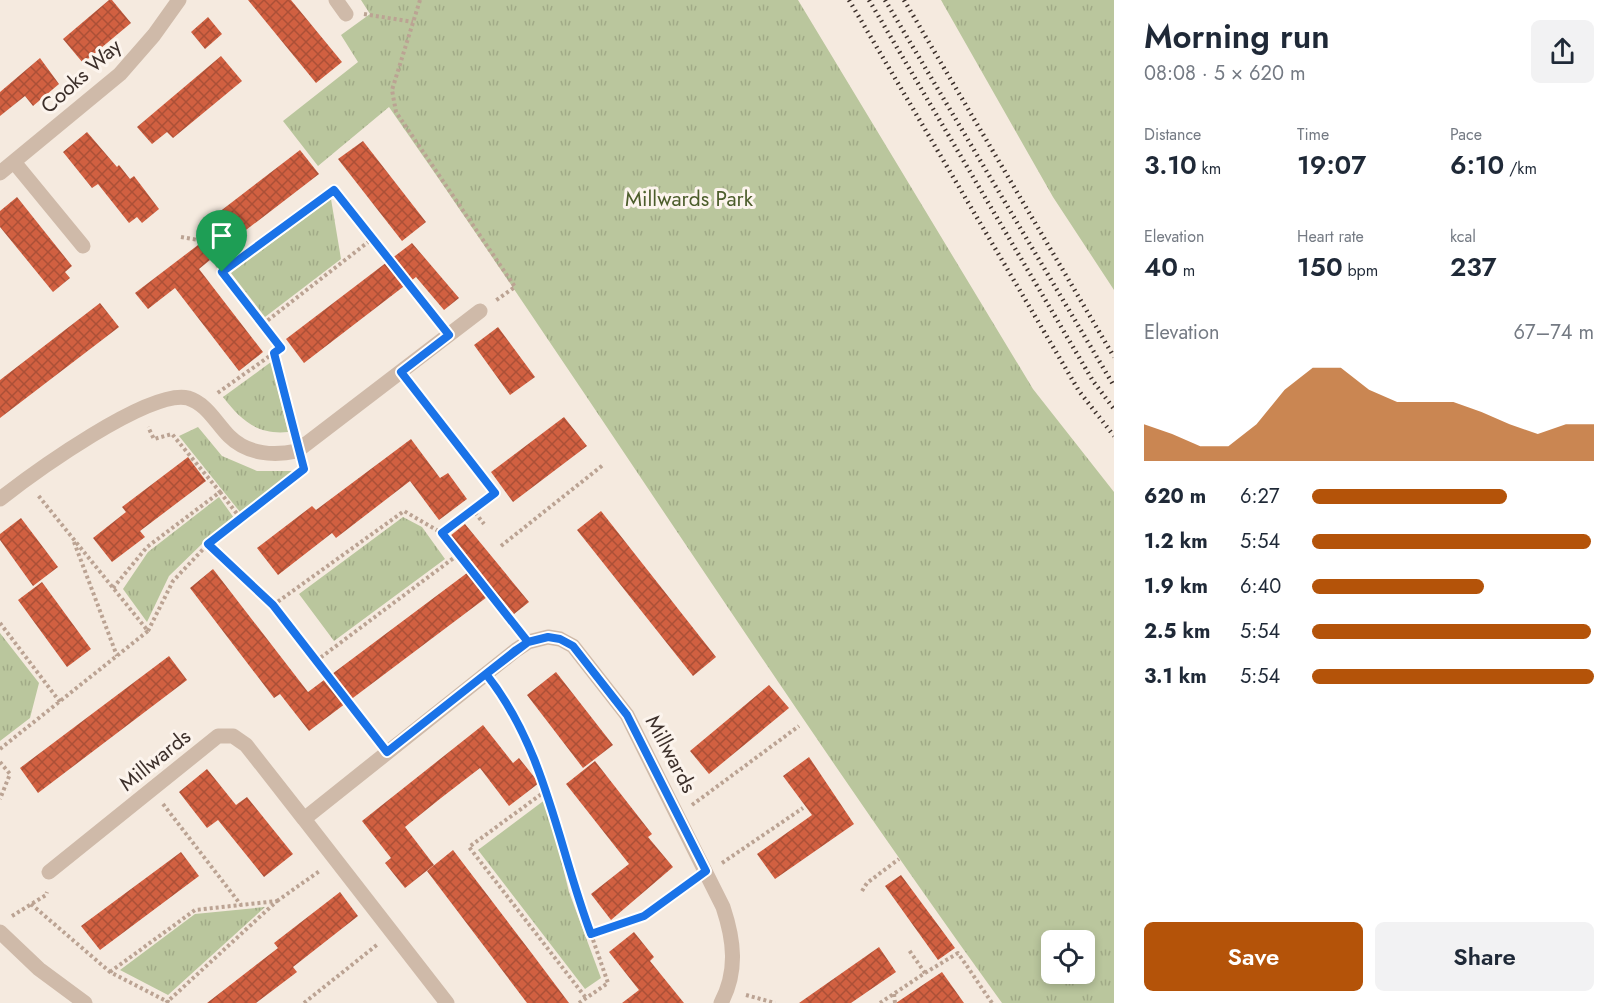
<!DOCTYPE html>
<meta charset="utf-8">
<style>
:root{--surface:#fff;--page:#f2f2f3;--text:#1f2937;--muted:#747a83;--accent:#b45309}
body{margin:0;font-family:Jost,sans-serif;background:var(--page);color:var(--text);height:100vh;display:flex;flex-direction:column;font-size:22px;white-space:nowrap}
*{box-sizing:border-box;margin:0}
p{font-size:20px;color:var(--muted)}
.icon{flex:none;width:33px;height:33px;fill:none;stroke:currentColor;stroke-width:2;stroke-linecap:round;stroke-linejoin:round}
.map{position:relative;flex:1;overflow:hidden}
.side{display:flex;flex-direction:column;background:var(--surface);width:510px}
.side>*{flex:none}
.fabs{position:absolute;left:1041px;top:930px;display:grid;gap:12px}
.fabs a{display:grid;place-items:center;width:54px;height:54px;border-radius:9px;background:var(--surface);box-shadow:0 3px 9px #0003;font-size:30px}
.pin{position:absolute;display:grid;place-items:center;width:51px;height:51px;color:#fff;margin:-62px -26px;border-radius:50% 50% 50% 0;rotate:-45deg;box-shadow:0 0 6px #0007}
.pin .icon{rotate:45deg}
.round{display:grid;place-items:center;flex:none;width:63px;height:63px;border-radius:9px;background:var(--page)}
.summary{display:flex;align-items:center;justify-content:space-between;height:102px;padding:0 30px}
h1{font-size:33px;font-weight:600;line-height:45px}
.metrics{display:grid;grid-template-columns:repeat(3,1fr);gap:9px;height:102px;padding:6px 30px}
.metrics div{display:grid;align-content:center}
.metrics b{font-size:26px;font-weight:600}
.metrics small{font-size:16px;font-weight:400}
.metrics p{font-size:16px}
.chart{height:168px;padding:12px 30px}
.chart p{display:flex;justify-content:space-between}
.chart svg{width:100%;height:108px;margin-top:6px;fill:var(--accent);opacity:.7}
.cta{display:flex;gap:12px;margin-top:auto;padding:12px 30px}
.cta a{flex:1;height:69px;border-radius:9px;background:var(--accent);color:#fff;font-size:24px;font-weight:600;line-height:69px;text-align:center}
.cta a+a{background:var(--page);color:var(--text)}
ul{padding:0 30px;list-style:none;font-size:20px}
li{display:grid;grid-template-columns:96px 72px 1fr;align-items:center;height:45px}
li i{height:15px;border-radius:8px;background:var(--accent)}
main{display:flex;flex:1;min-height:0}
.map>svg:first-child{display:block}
.grass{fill:url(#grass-tufts);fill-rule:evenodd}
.building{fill:url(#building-cross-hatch)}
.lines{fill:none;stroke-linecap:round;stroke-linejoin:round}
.path{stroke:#bba393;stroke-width:4;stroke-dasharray:3 3;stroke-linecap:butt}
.minor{stroke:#cfbaa9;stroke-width:15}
.rail{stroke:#3c2f2a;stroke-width:4.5;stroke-dasharray:1.5 4.5;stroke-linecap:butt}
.route-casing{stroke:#fff;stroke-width:12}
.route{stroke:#1a73e8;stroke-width:8}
.labels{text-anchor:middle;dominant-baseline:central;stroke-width:6;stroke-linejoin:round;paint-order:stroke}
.street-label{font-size:21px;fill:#3c2f2a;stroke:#fcf4ed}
.park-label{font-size:21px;fill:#4c5d2b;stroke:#fcf4ed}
</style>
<main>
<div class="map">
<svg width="1114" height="1003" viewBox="0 0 1114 1003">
<defs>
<pattern id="grass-tufts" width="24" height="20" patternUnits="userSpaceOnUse" patternTransform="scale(1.5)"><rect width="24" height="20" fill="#bac69d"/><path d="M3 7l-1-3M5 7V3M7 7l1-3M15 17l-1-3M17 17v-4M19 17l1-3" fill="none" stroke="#a1aa87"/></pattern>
<pattern id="building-cross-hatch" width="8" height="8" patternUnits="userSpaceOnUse" patternTransform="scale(1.5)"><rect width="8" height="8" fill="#d16041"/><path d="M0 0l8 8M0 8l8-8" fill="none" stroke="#ab5037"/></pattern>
</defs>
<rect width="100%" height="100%" fill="#f5eadf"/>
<path class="grass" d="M 361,0 L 798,0 L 1033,389 L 1114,492 L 1114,1003 L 1002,1003 C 790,710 596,404 389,107 L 318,166 L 283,121 L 358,62 L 341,35 L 370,14 ZM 1052,940 L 1084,940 L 1084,974 L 1052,974 Z
M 941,0 L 1114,0 L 1114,290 L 1053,197 Z
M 331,199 L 341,259 L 265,317 L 231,273 Z
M 271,362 L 288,432 C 257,435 241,420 223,397 Z
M 198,427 L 222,456 L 257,471 L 295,471 L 240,512 L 179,436 Z
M 219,497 L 234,518 L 206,540 L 169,576 L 147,622 L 123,589 L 148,552 Z
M 403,517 L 422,527 L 445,559 L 334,641 L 299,594 Z
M 0,633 L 39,683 L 30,718 L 0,741 Z
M 546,799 L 569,892 L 601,978 L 585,989 L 478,850 Z
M 265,907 L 168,995 L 120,970 L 195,914 Z"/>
<path class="building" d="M 109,0 L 112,0 L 131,23 L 83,63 L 63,39 Z
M 248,0 L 291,0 L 342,62 L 316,83 Z
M 208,17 L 222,34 L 205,49 L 191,32 Z
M 221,56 L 242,81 L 173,138 L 167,132 L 152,144 L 137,127 Z
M 40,58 L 59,84 L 33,106 L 25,96 L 0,116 L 0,92 Z
M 87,132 L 117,167 L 119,165 L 130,179 L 134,176 L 159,209 L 142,223 L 137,217 L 129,223 L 98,184 L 92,188 L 63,152 Z
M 363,141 L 426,222 L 402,241 L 338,159 Z
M 300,150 L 319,174 L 220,250 L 201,226 Z
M 17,197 L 72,266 L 65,272 L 70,278 L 53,292 L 0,227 L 0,211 Z
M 412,243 L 459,298 L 444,310 L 416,277 L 304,363 L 286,339 Z
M 198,245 L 210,260 L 199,269 L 263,352 L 239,371 L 175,288 L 148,309 L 135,293 Z
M 100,303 L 119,327 L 0,418 L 0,380 Z
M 498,327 L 535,377 L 510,395 L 474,345 Z
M 564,417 L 587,446 L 513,502 L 491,472 Z
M 411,439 L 440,478 L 448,473 L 467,499 L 439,520 L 410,481 L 336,538 L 332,533 L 278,575 L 257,548 L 312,506 L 316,510 Z
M 188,457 L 206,481 L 140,531 L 145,537 L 112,562 L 93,538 L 126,512 L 122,507 Z
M 601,511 L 716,657 L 693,676 L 577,530 Z
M 21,518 L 58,567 L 33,586 L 0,540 L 0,534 Z
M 465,524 L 529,602 L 514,614 L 495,591 L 309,731 L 280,694 L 274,698 L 190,588 L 213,569 L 308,692 L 475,567 L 450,536 Z
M 42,582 L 91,649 L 67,667 L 18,600 Z
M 169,656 L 187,680 L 38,793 L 20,768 Z
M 556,672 L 613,745 L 583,768 L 527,695 Z
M 769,685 L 789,708 L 709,774 L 690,751 Z
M 483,725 L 513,763 L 519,758 L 539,783 L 509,806 L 480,768 L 441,798 L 405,827 L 434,865 L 405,888 L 385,863 L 391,858 L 362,821 Z
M 809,757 L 854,824 L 775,879 L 757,854 L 812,815 L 783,776 Z
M 595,761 L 652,834 L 648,837 L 673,867 L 611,920 L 591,894 L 629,864 L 566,784 Z
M 207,769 L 236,805 L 247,797 L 293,854 L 264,877 L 218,820 L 207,828 L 179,792 Z
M 453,850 L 533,955 L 569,1003 L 527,1003 L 427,871 Z
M 181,852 L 199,876 L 100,950 L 81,926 Z
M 901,875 L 955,948 L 938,960 L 885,886 Z
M 340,892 L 358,916 L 293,967 L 297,972 L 256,1003 L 207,1003 L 278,948 L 274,943 Z
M 634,932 L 654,957 L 650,961 L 684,1003 L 622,1003 L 639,990 L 609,952 Z
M 879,947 L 896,972 L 851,1003 L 799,1003 Z
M 942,972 L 964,1003 L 896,1003 Z"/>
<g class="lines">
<path class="path" d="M 420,0 L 392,90 L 396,112 L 515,287 L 495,301
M 364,14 L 413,22
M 181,237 L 198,240 L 281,348 L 216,394
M 222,272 L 334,190 L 437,321
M 263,324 L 372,239
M 274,353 L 292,431
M 411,385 L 495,493 L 473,510
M 220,492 L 241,519
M 442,533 L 473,510 L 484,524
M 74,542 L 117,656
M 208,544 L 273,605 L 376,738
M 501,546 L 603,465
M 113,588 L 147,547 L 220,492 L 172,434 L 154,439 L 148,427
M 273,605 L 404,511 L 442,533 L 517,627
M 0,623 L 60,702
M 148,631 L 173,581 L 208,544 L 301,472
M 316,661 L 459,554
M 498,689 L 507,701 L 547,790 L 469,847 L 586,998
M 0,749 L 148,631 L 37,494
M 0,762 L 10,774 L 0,799
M 547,790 L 574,890 L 591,934
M 163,804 L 241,905
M 692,805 L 799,726
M 722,863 L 803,808
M 862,891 L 867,883 L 899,859
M 277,901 L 321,870
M 31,904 L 110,972 L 170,1003
M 12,916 L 46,895 L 47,892
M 110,972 L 195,910 L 277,901 L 166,1003
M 925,973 L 958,953 L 992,1003
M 894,994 L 895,1003
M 746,995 L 775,1003
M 304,1003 L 378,944
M 579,1003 L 608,983 L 591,934 L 644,916 L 690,882
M 880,1003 L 925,973 L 909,950"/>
<path class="minor" d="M 336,0 L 346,14
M 14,162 L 83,246
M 0,173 L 120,74 L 154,35 L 179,0
M 0,499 C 32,474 150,388 188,398 C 207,404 216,423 229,436 C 247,454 273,456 297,451 L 480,311
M 304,819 L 447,1003
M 49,872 L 218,736 L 233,736 L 246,745 L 304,819 L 516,650 L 528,642 L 548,637 L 560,639 L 573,646 L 627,715 L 723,907 C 734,940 738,971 721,1003
M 0,932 L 39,969 L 85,1003"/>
<path class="rail" d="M 849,0 L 1079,391 L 1114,436
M 869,0 L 1093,381 L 1114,409
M 885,0 L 1114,386
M 904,0 L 1114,357"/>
</g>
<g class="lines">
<defs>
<path id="route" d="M 222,272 L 281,348 L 274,353 L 304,469 L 208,544 L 273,605 L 387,752 L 516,650 L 528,642 L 548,637 L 560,639 L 573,646 L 627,715 L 706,871 L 644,916 L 591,934 C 558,847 546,749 486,674 L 528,642 L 442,533 L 495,493 L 401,372 L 449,335 L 334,190 L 222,272"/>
</defs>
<use href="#route" class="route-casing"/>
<use href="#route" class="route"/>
</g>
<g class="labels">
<g class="street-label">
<text transform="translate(81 76) rotate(-42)">Cooks Way</text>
<text transform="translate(671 754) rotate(62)">Millwards</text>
<text transform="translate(155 760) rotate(-39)">Millwards</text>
</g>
<g class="park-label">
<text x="689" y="199">Millwards Park</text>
</g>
</g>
</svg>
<div class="fabs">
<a><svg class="icon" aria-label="locate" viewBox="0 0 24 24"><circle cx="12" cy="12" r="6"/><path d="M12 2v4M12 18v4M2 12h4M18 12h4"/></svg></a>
</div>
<div class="pin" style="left:222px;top:272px;background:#1e9e55"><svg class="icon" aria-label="arrive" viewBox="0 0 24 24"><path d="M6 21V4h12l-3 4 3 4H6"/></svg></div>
</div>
<section class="side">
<div class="summary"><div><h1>Morning run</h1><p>08:08 · 5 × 620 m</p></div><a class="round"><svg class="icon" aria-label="share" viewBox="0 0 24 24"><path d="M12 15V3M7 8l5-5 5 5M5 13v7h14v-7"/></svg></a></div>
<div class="metrics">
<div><p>Distance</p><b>3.10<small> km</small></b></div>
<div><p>Time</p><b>19:07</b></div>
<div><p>Pace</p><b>6:10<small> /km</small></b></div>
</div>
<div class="metrics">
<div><p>Elevation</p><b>40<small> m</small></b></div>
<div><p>Heart rate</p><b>150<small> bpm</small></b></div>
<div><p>kcal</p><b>237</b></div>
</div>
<div class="chart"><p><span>Elevation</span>67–74 m</p>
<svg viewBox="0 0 160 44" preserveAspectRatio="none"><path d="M0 44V29L10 33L20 38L30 38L40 29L50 15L60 6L70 6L80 15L90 20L100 20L110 20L120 24L130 29L140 33L150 29L160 29V44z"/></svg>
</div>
<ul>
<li><b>620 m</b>6:27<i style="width:69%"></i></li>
<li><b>1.2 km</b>5:54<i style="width:99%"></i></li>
<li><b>1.9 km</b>6:40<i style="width:61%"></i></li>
<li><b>2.5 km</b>5:54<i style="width:99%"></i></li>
<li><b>3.1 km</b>5:54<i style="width:100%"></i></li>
</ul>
<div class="cta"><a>Save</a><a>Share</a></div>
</section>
</main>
